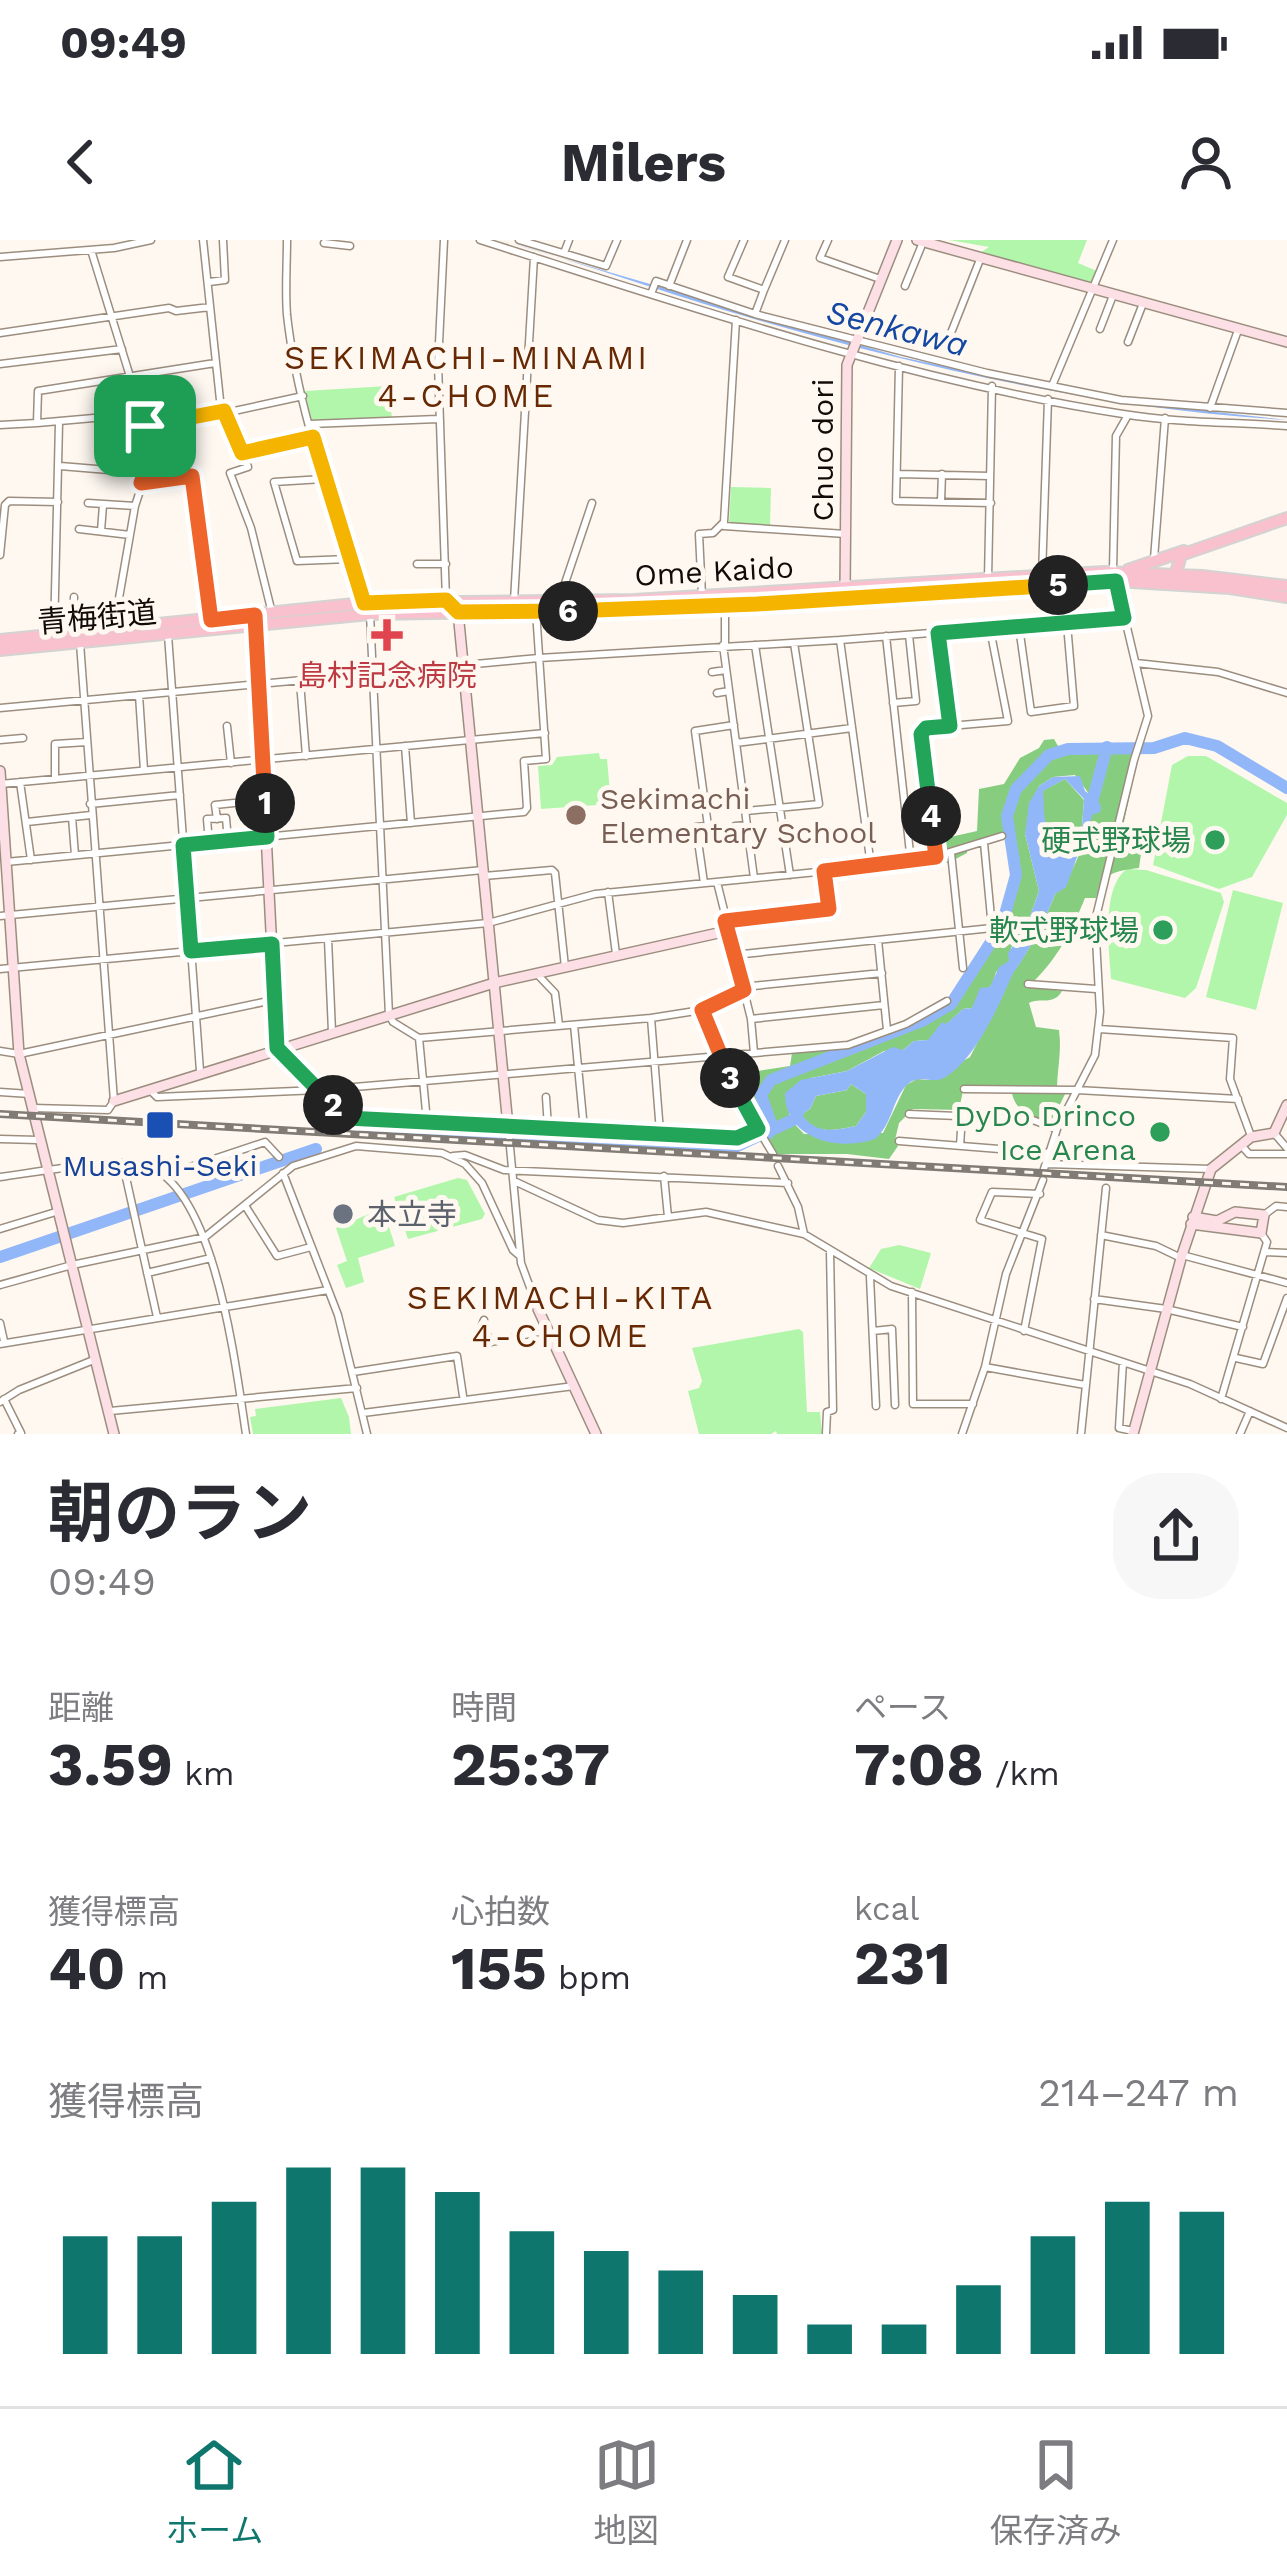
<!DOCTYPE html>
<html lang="ja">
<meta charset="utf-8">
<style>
:root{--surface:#fff;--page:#f7f7f7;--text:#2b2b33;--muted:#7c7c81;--line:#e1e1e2;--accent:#0f766e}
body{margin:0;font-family:"Work Sans","Noto Sans JP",sans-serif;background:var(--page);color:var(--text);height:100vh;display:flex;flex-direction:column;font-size:45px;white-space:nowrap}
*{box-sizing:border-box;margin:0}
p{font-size:39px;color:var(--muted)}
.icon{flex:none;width:66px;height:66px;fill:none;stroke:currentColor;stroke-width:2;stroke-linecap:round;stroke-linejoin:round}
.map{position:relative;height:1194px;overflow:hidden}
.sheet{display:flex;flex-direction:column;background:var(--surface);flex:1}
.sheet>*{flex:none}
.pin{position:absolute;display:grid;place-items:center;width:102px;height:102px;color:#fff;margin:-51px;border-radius:24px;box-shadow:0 6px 18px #0006}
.km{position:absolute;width:60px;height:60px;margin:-30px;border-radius:50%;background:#222;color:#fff;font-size:33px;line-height:60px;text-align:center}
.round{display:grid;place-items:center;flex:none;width:126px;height:126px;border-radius:48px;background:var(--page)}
.overview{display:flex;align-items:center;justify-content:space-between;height:204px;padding:0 48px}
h1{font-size:66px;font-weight:700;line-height:90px}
.stats{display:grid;grid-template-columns:repeat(3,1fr);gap:18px;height:204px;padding:12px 48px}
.stats div{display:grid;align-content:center}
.stats b{font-size:60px;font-weight:700}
.stats small{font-size:33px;font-weight:400}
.stats p{font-size:33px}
.chart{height:336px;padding:24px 48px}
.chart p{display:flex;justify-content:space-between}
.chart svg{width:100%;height:216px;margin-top:12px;stroke:var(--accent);stroke-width:6}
.status{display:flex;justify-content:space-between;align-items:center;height:84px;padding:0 60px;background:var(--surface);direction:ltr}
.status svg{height:33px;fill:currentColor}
header{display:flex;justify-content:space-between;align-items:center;height:156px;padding:0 48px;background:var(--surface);font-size:54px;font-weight:700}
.menu{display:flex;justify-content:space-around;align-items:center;height:168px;border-top:3px solid var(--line);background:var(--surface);font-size:33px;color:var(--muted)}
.menu a{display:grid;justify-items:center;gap:6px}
.menu .active{color:var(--accent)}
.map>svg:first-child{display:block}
.green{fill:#b1f6aa}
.forest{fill:#87cd80;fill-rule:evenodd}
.water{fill:#92b7f8;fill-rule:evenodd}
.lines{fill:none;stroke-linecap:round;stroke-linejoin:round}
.river{stroke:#92b7f8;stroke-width:12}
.street-casing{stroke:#9c8e7f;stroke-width:9}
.secondary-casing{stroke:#9c8e7f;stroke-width:12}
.primary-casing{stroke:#d4d3d2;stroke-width:14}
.street{stroke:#fff;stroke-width:6}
.secondary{stroke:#fce0e6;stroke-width:9}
.primary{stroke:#f8c1cd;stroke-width:10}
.rail-casing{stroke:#817b75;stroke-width:8}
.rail{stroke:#fef8f1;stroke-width:3;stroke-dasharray:9;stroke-linecap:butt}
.split-1-casing{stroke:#fff;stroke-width:24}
.split-2-casing{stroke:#fff;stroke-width:24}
.split-3-casing{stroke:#fff;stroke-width:24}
.split-4-casing{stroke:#fff;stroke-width:24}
.split-5-casing{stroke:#fff;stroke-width:24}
.split-6-casing{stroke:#fff;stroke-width:24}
.split-7-casing{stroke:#fff;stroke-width:24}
.split-1{stroke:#f0652b;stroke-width:15}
.split-2{stroke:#22a559;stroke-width:15}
.split-3{stroke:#22a559;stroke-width:15}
.split-4{stroke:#f0652b;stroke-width:15}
.split-5{stroke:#22a559;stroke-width:15}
.split-6{stroke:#f5b400;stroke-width:15}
.split-7{stroke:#f5b400;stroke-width:15}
.health-dot{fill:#e0444e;stroke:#fef8f1;stroke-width:4.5}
.education-dot{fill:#8d6e63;stroke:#fef8f1;stroke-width:4.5}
.leisure-dot{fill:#2e9e5b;stroke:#fef8f1;stroke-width:4.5}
.transit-dot{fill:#1a4fb4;stroke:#fef8f1;stroke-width:4.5}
.worship-dot{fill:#6b7280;stroke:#fef8f1;stroke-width:4.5}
.labels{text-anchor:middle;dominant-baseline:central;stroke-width:10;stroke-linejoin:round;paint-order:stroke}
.street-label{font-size:30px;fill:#100b06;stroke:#fef8f1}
.health-label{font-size:30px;fill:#be3a42;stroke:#fef8f1}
.education-label{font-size:30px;fill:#785e54;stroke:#fef8f1;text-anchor:start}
.leisure-label{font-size:30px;fill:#27864d;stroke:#fef8f1;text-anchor:end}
.transit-label{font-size:30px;fill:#164399;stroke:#fef8f1}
.worship-label{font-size:30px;fill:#5b616d;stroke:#fef8f1;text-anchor:start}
.water-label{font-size:33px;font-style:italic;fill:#1347a2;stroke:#fef8f1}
.neighbourhood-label{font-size:33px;letter-spacing:3px;fill:#672904;stroke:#fef8f1}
</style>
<div class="status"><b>09:49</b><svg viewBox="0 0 49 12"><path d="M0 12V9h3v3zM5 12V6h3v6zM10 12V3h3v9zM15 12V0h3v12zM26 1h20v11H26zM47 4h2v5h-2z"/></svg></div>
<header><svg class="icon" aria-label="back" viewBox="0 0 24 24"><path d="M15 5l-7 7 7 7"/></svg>Milers<svg class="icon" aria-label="person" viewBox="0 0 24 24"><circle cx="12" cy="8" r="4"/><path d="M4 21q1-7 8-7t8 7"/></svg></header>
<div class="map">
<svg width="1287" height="1194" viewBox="0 0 1287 1194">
<rect width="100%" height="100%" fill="#fef8f1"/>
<path class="green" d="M 949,0 L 1087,0 L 1078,23 L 1097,31 L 1092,44 L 980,13 L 989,7 Z
M 388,146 L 392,178 L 312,182 L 305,151 Z
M 731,247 L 771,248 L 770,287 L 729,285 Z
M 599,513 L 600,519 L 607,519 L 611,564 L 541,569 L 538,526 L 552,525 L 557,517 Z
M 1188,516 L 1206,516 L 1287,563 L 1287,575 L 1252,637 L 1219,649 L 1153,625 L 1172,525 Z
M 1127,629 L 1146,630 L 1221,653 L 1224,662 L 1196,748 L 1185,758 L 1111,739 C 1109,709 1101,647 1127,629 Z
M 1233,650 L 1283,663 L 1256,770 L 1206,757 Z
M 458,938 L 467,940 L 485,974 L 482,979 L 408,999 L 394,957 Z
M 376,971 L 385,974 L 395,1006 L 358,1018 L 364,1042 L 346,1048 L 337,1025 L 347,1021 L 336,988 Z
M 899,1005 L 931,1013 L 920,1049 L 869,1028 L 881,1009 Z
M 799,1089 L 803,1092 L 807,1172 L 820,1172 L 822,1194 L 777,1194 L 776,1191 L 771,1194 L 699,1194 L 688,1151 L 699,1148 L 702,1141 L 692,1108 Z
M 341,1158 L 349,1177 L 351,1194 L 253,1194 L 250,1177 L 256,1176 L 255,1169 Z"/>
<path class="forest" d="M 1054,499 L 1062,513 L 1133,510 L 1134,536 L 1119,604 L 1141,614 L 1139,628 C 1114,631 1103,633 1096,658 L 1085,658 C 1072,690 1058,718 1033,742 L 1032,747 L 1062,751 C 1054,766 1039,757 1029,763 L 1036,787 L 1059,790 C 1062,812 1057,829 1057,852 L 1066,852 L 1052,881 C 1033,879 1017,873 1012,854 L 986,846 L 964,846 L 959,870 L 913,869 L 899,883 L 895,900 L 898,906 L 889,919 L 847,914 L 776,914 L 732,835 L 790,826 L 792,813 C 840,810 883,804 927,781 C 965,761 1016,681 1018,636 C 1019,621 1012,604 1007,591 L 968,604 L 967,613 L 948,623 L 939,623 L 937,600 L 977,591 L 979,549 L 1004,544 L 1020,518 L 1039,508 L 1044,500 ZM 1075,535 C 1080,542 1089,552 1091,559 C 1097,578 1070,645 1055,654 C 1049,672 1025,719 1013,732 L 970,817 L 929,840 L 917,839 L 906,845 L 883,893 L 804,894 L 789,878 L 789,871 L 811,838 L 847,831 L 884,811 L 903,810 L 914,801 L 929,800 L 963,769 L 972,768 L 993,743 L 996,732 L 1010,721 L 1011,708 L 1026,688 L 1039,651 L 1025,594 L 1039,546 L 1053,537 Z
M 1065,539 L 1084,560 L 1082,586 L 1060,600 C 1041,588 1043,571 1042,551 Z
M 851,844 L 866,854 L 866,872 L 856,886 C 832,891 814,895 801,874 L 810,869 L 816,856 L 847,850 Z"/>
<path class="water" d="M 499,0 L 901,117 L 1100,159 L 1287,180 C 1104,169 927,129 751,78 C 667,54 584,23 499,0 Z
M 1080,536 L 1085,551 L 1098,560 L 1066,647 L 1055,654 C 1049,672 1025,719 1013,733 C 998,768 974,821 944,838 C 932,844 919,834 908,844 C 892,858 893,884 875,899 C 837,912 784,898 785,853 L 801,840 L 847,831 L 893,807 L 903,810 L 914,801 L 928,800 L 942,782 L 946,784 L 963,769 L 972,768 L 980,748 L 990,747 L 999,727 L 1009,721 L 1008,713 L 1026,688 L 1039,651 L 1025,594 L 1029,563 L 1039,546 L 1053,537 ZM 1065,539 L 1084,559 L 1082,587 L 1059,600 C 1040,587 1045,570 1043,551 ZM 851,844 L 866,854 L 866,872 L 856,886 C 829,892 816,893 801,874 L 810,869 L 816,856 L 847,850 Z"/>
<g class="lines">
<path class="river" d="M 1095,568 L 1092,562 L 1107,507
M 363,887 L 737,906 L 795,879 L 799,870
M 769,893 L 771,884 L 761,855 L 771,840 L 922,781 L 951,764 L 1002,685 L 1016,635 L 1007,576 L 1016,549 L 1049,515 L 1068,509 L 1154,508 L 1185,498 L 1217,506 L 1287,548
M 0,1017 L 316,909"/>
<defs>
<path id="street" d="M 203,0 L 220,160 L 248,227 L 230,233 L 251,288 L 272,373
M 287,0 C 287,25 285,50 287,75 C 298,174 335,269 364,363
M 444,0 L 438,124 L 446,360
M 480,0 C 691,67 904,140 1123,174 C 1177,183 1233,182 1287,186
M 519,0 L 606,26 L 617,0
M 744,0 L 728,37 L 764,50 L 755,74
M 828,0 L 820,18 L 880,39
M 324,3 L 350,6
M 91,10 L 153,211 L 135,266 L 114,387
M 564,13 L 569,0
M 0,17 L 114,8 L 151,0
M 209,42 L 225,40 L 223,0
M 669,46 L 687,0
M 905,46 L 921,7
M 764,50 L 785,0
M 651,54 L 656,41 L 755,74 L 987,133 L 1121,160 L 1287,173
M 1100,89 L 1112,58
M 0,93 L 169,68 L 176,71 L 210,67
M 1128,102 L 1142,66
M 947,103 L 981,17
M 0,124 L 122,109
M 899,126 L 896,261 L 991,263
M 1052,146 L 1113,0
M 1210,168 L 1237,93
M 225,173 L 303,156
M 37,183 L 139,174
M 310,184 L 438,179
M 0,185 L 37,183 L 38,151 L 215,123
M 145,186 L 224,171
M 243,213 L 313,197
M 60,226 L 145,233
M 897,234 L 990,236
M 323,239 L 274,242 L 297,321 L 349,319
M 141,243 L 192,236 L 211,378
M 941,261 L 942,234
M 88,263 L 135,266
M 724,286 L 846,294
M 79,289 L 130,295
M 101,291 L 103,265
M 0,315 L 5,265 L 9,261 L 58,262
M 1154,319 L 1165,178
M 417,324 L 446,324
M 1113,330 L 1116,196 L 1128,175
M 1042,335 L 1048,159
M 988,339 L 992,146
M 702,356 L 699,294 L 713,293 L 724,282 L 736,80
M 514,361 L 534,17
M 559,361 L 592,263
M 725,365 L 725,405
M 370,374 L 389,775 L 393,782 L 419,798 L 651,778 L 660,892
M 1019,387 L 1031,472 L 1074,466 L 1067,384
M 73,393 L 74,357
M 937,393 L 949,485
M 54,395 L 59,183
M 168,395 L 200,831
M 886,396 L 911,622
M 840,400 L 871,626
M 723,405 L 754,638
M 755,405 L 790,635
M 1136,423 L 1218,432 L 1287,453
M 712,432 L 726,430
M 300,442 L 306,516
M 717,453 L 729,451
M 139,455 L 144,530
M 893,463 L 916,461 L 909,395
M 0,468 L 539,418 L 840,400 L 1123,378
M 227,486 L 231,523
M 0,500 L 23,498
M 736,503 L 852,488
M 405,506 L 411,583
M 55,539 L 55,504 L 87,502
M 20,542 L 31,620
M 0,544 L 545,493
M 730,562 L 744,560
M 90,564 L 180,555
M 746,571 L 819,564 L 794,403
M 72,577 L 75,615
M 217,579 L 215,565 L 234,563
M 27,582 L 91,575
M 735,586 L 747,585
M 209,603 L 207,579 L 226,578 L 228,601
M 951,613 L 963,728
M 936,617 L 921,493 L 926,488 L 1008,481 L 990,389
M 6,622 L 524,572 L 527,568 L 524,521 L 546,519 L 536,371
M 484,636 L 552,630 L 555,633 L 565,727
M 717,642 L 751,779 L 754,813
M 704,643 L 696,587 L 708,586 L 695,491 L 734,485
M 608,652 L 616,714
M 0,676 L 483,630
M 725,681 L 829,669 L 824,631
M 328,699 L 332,792
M 878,700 L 887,790
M 734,715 L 992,688 L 984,603
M 0,729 L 488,683 L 595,654 L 917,622 L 1002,596
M 536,733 L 555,753 L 559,785
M 1028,744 L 1096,749
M 743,747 L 882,733
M 651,778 L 702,770 L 744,750
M 751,779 L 884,765
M 574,785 L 584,889
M 1099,789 L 1233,798 L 1230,839 L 1251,896
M 419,798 L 427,882
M 0,811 L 19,814 L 273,760
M 964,849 L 1077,850 L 1238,859
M 151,851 L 157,857 L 319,850 L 848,805 L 906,784 L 947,761
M 0,852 L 30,854
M 546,857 L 548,888
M 33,868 L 108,870 L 114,861 L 80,403
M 909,874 L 1030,879 L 1057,889
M 345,877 L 737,898 L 758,889 L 717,816 L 702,770
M 508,886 L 521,1023 L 538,1069
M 758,889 L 773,914
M 1274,893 L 1287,908
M 0,899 L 38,900
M 899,901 L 1049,913
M 1241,905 L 1249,914 L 1287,914
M 960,906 L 962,875
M 453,916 L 465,915 L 504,930 L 788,943
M 123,924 L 157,1077
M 1047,924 L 1211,929
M 778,926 L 798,967 L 804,994
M 1044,929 L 1057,889 L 1095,815 L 1100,772 L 1095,681 L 1134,520 L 1148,476 L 1116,341
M 283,933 L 338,1075 L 367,1194
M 166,935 L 265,902 L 279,917
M 664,936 L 668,977
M 0,937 C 32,933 120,916 147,926 C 216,949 236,1130 246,1194
M 514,941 L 598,980 L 623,983 L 706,972 L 804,994 L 891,1046 L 1190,1144 L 1287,1188
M 246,967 L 277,1016 L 311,1007
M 1264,975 L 1276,966 L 1287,967
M 0,989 L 59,971
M 1101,995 L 1156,1006 L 1181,1018
M 1264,1012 L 1287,1013
M 1182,1015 L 1287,1043
M 147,1033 L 211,1018
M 870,1037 L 876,1166
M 0,1045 L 72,1025 L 205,997 L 293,926 L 356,906 L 442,913 L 465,924 L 482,943 L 513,1010 L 520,1016
M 912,1052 L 913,1164 L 973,1164
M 1094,1059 L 1166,1069 L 1243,1087
M 484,1080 L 482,1085 L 491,1102 L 548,1090
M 0,1083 L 4,1101
M 873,1091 L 892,1089 L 895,1165
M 1024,1091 L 1042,999 L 980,980 L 992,952 L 1040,954
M 0,1104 L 328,1050
M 1236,1118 L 1263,1124 L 1287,1058
M 1123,1122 L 1119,1188 L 1133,1191
M 985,1127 L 1085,1145
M 353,1132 L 457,1116 L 463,1156
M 4,1159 L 21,1193 L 18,1194
M 1221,1159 L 1267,1002 L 1261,993
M 0,1162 L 19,1150 L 96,1119
M 110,1171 L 357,1148
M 363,1173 L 574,1146
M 826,1194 L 827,1172 L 833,1170 L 830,1011
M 962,1194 L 985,1127 L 1006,1034 L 1043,940
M 1081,1194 L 1106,948
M 1240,1194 L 1250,1171"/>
<path id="secondary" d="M 917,0 L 1287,102
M 845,351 L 847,125 L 897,0
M 454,368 L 458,372 L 508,886
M 255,380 L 277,808 L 345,877
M 0,531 L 19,814 L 114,1194
M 114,861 L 494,743 L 727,691
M 1191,984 L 1261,993 L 1264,975 L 1235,972 L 1217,981 L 1193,977
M 538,1069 L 596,1194
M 1133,1194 L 1182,1015 L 1211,929 L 1251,897 L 1274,893 L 1287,865"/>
<path id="primary" d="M 1128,330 L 1184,311
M 1175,336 L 1181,315 L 1287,278
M 0,400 L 364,363 L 634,360 L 1104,332 L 1202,336 L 1287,346
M 0,410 L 370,374 L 613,370 L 1116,341 L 1230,348 L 1287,357"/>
</defs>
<use href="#street" class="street-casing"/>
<use href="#secondary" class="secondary-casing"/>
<use href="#primary" class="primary-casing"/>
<use href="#street" class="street"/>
<use href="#secondary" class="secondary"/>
<use href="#primary" class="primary"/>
<defs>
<path id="rail" d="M 0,874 L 1287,947"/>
</defs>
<use href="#rail" class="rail-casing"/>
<use href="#rail" class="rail"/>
</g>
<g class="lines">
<defs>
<path id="split-1" d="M 145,186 L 153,211 L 141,243 L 192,236 L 211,380 L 255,375 L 265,563"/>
<path id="split-2" d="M 265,563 L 267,597 L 183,605 L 191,711 L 272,704 L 277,808 L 333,865"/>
<path id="split-3" d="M 333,865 L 347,878 L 737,898 L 758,889 L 730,838"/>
<path id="split-4" d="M 730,838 L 702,770 L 744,750 L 725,681 L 829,669 L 824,631 L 936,617 L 931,576"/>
<path id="split-5" d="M 931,576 L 921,494 L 926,488 L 950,486 L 938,393 L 1124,378 L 1116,341 L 1058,345"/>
<path id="split-6" d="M 568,371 L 757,364 L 1058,345"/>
<path id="split-7" d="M 145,186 L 224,171 L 242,213 L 313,197 L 364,363 L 446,360 L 458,372 L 568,371"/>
</defs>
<use href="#split-1" class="split-1-casing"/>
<use href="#split-2" class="split-2-casing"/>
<use href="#split-3" class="split-3-casing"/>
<use href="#split-4" class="split-4-casing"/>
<use href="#split-5" class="split-5-casing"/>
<use href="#split-6" class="split-6-casing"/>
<use href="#split-7" class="split-7-casing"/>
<use href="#split-1" class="split-1"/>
<use href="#split-2" class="split-2"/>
<use href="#split-3" class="split-3"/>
<use href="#split-4" class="split-4"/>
<use href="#split-5" class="split-5"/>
<use href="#split-6" class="split-6"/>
<use href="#split-7" class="split-7"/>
</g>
<path class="health-dot" d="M381 377h12v12h12v12h-12v12h-12v-12h-12v-12h12z"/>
<circle class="education-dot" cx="576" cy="575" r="12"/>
<g class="leisure-dot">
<circle cx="1215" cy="600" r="12"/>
<circle cx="1163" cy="690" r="12"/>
<circle cx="1160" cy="892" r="12"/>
</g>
<rect class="transit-dot" x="145" y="870" width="30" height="30" rx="6"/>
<circle class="worship-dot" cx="343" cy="974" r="12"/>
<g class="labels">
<g class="street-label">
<text transform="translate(822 210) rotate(-90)">Chuo dori</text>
<text transform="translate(714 331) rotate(-3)">Ome Kaido</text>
<text transform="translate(97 377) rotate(-5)">青梅街道</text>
</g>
<g class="health-label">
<text x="387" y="435">島村記念病院</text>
</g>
<g class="education-label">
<text x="600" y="558">Sekimachi<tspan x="600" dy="34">Elementary School</tspan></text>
</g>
<g class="leisure-label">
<text x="1191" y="600">硬式野球場</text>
<text x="1139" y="690">軟式野球場</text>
<text x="1136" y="875">DyDo Drinco<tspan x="1136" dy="34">Ice Arena</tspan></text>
</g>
<g class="transit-label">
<text x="160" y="925">Musashi-Seki</text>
</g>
<g class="worship-label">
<text x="367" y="974">本立寺</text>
</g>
<g class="water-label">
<text transform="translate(897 88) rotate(14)">Senkawa</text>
</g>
<g class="neighbourhood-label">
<text x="467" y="117">SEKIMACHI-MINAMI<tspan x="467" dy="38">4-CHOME</tspan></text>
<text x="561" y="1057">SEKIMACHI-KITA<tspan x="561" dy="38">4-CHOME</tspan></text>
</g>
</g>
</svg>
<div class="pin" style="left:145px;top:186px;background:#1e9e55"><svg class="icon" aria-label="arrive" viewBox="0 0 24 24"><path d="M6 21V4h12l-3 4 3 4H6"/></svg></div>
<b class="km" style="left:265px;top:563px">1</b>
<b class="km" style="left:333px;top:865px">2</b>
<b class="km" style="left:730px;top:838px">3</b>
<b class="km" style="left:931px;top:576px">4</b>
<b class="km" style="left:1058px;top:345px">5</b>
<b class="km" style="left:568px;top:371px">6</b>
</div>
<section class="sheet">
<div class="overview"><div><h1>朝のラン</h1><p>09:49</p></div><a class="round"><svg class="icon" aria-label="share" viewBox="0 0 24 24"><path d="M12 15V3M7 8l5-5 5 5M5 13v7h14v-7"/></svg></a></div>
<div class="stats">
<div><p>距離</p><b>3.59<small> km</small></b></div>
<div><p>時間</p><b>25:37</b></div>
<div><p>ペース</p><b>7:08<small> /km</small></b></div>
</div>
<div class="stats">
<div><p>獲得標高</p><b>40<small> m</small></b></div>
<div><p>心拍数</p><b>155<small> bpm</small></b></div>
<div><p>kcal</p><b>231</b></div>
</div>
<div class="chart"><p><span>獲得標高</span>214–247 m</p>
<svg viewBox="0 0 160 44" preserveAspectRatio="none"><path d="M5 44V20M15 44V20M25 44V13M35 44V6M45 44V6M55 44V11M65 44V19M75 44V23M85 44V27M95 44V32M105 44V38M115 44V38M125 44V30M135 44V20M145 44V13M155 44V15"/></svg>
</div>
</section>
<nav class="menu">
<a class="active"><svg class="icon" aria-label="home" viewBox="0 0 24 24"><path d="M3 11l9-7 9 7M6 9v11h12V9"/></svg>ホーム</a>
<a><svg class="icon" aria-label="map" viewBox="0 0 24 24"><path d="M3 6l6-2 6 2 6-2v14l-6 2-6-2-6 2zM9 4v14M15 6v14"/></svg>地図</a>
<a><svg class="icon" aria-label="saved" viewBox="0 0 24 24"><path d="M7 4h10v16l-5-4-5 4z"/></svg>保存済み</a>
</nav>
